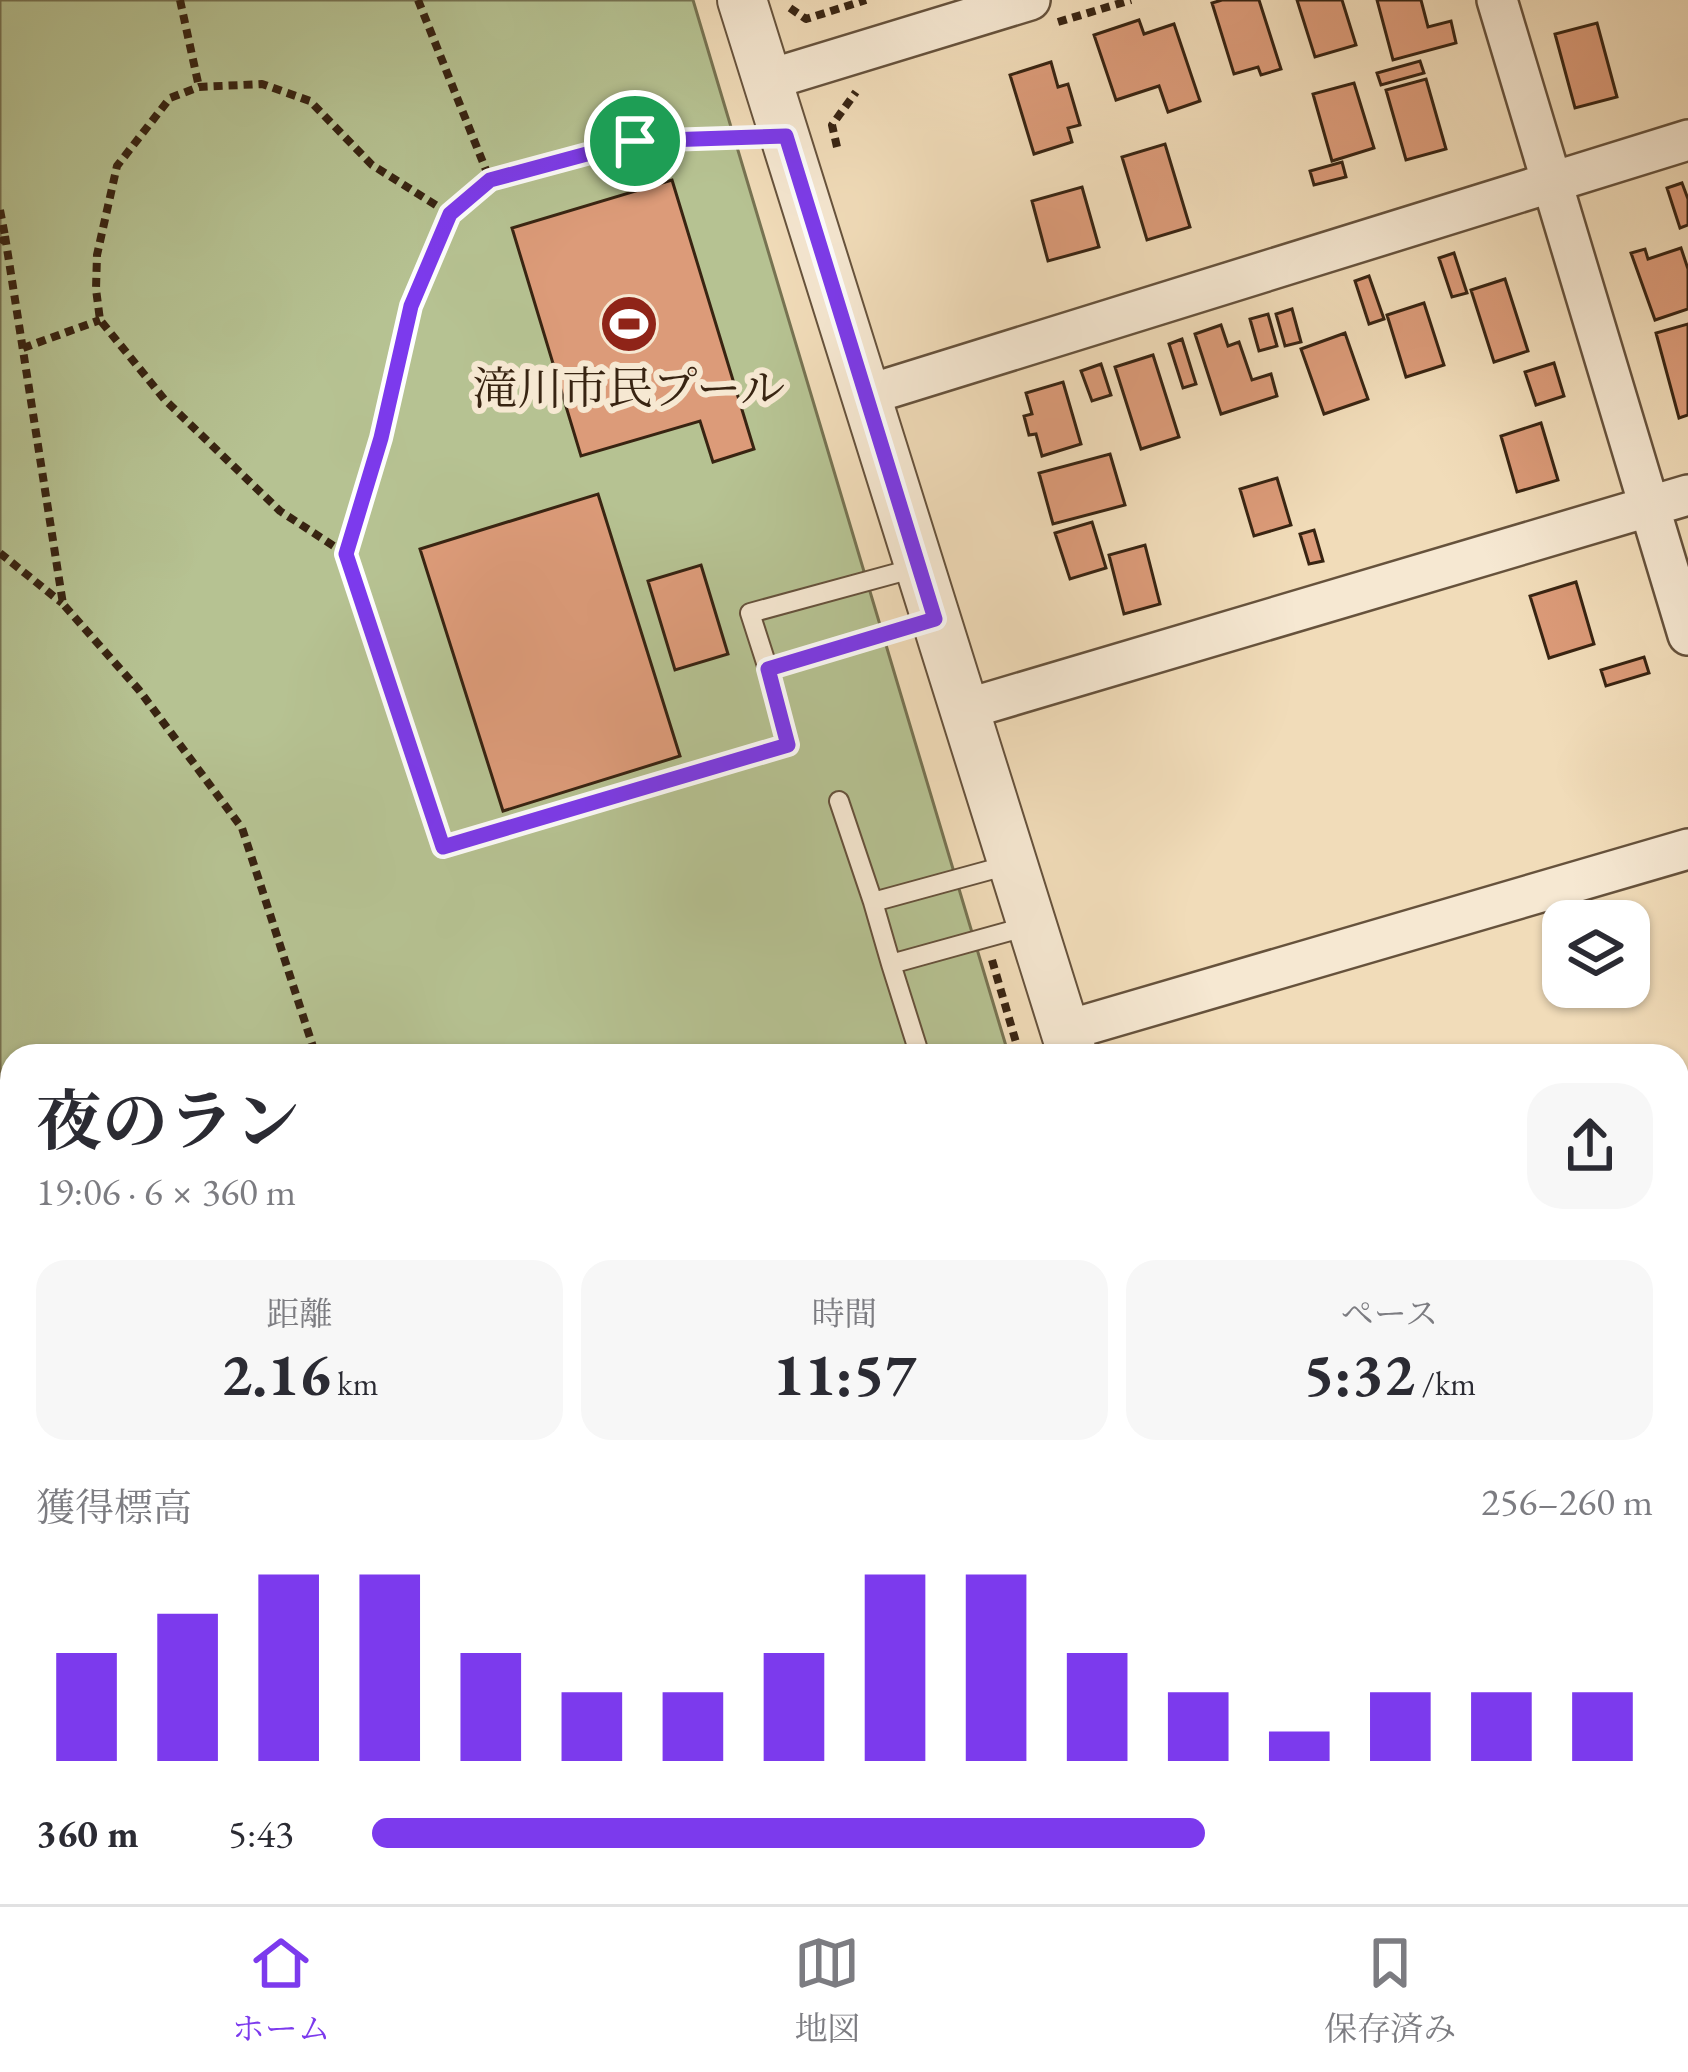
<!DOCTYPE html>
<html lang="ja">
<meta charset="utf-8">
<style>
:root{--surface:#fff;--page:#f7f7f7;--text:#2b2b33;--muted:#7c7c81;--line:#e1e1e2;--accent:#7c3aed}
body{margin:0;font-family:"EB Garamond","Noto Serif JP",serif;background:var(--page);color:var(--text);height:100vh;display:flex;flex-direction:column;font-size:45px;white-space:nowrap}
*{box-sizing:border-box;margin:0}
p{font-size:39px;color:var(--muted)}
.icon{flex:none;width:66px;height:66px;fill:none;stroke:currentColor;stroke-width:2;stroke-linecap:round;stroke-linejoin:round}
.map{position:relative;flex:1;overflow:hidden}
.panel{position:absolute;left:0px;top:1044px;width:1689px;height:861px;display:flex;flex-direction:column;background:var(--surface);border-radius:36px 36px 0 0;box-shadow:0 3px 9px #0004}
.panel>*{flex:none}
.fabs{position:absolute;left:1542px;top:900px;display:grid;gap:24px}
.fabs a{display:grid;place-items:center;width:108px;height:108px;border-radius:24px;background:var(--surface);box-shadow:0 3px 9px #0004;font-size:60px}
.pin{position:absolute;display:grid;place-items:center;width:102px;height:102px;color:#fff;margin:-51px;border:6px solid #fff;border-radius:50%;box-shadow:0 3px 12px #0007}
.round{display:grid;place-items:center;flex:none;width:126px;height:126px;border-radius:36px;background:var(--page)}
.overview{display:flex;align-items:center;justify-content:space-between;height:204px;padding:0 36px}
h1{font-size:66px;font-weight:700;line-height:90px}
.metrics{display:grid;grid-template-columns:repeat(3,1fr);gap:18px;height:204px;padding:12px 36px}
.metrics div{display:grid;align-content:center;border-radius:30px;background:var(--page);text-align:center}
.metrics b{font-size:60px;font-weight:700}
.metrics small{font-size:33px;font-weight:400}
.metrics p{font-size:33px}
.chart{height:336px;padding:24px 36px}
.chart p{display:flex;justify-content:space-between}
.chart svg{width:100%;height:216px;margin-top:12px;stroke:var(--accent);stroke-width:6}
ul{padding:0 36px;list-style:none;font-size:39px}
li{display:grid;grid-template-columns:192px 144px 1fr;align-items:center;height:90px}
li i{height:30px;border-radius:15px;background:var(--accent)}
.tabs{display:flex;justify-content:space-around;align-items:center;height:168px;border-top:3px solid var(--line);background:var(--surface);font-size:33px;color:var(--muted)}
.tabs a{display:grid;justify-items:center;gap:6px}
.tabs .selected{color:var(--accent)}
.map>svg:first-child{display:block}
.green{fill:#b6c292;stroke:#777352;stroke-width:3}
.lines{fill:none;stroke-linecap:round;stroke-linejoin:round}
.stream{stroke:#757d76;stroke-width:12}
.building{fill:#dc9b79;stroke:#382412;stroke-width:3}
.service-casing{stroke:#66523c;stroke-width:22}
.minor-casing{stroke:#66523c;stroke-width:44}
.tertiary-casing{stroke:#66523c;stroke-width:52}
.path{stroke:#382412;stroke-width:8;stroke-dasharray:9 6;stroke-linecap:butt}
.service{stroke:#f6e8d2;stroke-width:18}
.minor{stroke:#f6e8d2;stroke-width:39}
.tertiary{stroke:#f6e8d2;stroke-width:48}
.route-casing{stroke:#fff;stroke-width:24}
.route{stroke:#7c3aed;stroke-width:15}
.labels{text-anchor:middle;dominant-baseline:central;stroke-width:12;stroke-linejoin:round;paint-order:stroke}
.poi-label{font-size:45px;fill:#382412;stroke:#f6e8d2}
</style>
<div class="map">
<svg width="1688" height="1904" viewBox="0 0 1688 1904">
<rect width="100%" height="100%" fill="#f1dcb9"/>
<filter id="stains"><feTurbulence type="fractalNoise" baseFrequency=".00167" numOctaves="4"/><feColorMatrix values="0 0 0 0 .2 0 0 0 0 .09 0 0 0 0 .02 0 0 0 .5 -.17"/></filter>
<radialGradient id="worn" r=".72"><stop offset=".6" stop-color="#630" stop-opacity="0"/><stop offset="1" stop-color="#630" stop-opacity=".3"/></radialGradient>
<path class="green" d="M 0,0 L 693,0 L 1009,1056 L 12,1056 L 12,1893 L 575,1893 L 578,1904 L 0,1904 Z"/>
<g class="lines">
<path class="stream" d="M 0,1896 L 9,1904"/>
</g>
<path class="building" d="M 1222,0 L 1259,0 L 1281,69 L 1261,75 L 1258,67 L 1234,74 L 1212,3 Z
M 1297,0 L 1342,0 L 1356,45 L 1315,57 Z
M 1377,0 L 1421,0 L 1428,27 L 1451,21 L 1456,43 L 1393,60 Z
M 1139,20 L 1144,34 L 1174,24 L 1200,101 L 1168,112 L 1159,86 L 1116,100 L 1094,35 Z
M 1597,23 L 1617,97 L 1575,108 L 1555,34 Z
M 1420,61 L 1424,73 L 1381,85 L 1377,73 Z
M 1051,62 L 1058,87 L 1068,84 L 1080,125 L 1068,128 L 1072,142 L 1034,154 L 1010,75 Z
M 1426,79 L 1446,149 L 1406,160 L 1386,90 Z
M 1354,83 L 1374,148 L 1332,161 L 1313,94 Z
M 1165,144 L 1190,227 L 1147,240 L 1122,157 Z
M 1342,162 L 1346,177 L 1314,185 L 1310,171 Z
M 672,180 L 754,449 L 713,462 L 700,421 L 581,456 L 512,228 Z
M 1682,183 L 1688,199 L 1688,225 L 1680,228 L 1667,188 Z
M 1082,187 L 1099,247 L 1048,261 L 1032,201 Z
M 1681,248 L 1688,269 L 1688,309 L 1655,320 L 1631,253 L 1645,249 L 1648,259 Z
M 1454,253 L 1467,293 L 1452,297 L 1439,258 Z
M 1369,276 L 1384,319 L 1369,324 L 1355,281 Z
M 1505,279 L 1528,351 L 1494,362 L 1471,290 Z
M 1424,303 L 1444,365 L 1406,377 L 1387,315 Z
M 1292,309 L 1301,342 L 1285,346 L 1276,314 Z
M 1268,314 L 1277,346 L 1259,351 L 1250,319 Z
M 1688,324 L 1688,415 L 1679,418 L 1656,333 Z
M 1221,325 L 1228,346 L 1239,342 L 1252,380 L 1271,374 L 1277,396 L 1221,414 L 1195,334 Z
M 1345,333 L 1368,399 L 1324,414 L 1301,349 Z
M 1182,339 L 1196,384 L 1183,388 L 1169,344 Z
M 1153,355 L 1179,437 L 1141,449 L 1115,367 Z
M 1554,363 L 1564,396 L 1536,405 L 1525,372 Z
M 1101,364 L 1111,395 L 1092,401 L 1081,371 Z
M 1063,382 L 1081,444 L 1042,456 L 1036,434 L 1029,435 L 1024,416 L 1032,414 L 1026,393 Z
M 1541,423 L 1558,480 L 1517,492 L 1501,436 Z
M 1110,454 L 1125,505 L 1053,524 L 1039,473 Z
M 1277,478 L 1291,525 L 1254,536 L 1240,489 Z
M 598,494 L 680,756 L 503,811 L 420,549 Z
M 1092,522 L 1106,568 L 1070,579 L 1055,533 Z
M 1314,530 L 1323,561 L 1309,564 L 1300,534 Z
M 1145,545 L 1160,604 L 1124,614 L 1109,555 Z
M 701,565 L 728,654 L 675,670 L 648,581 Z
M 1576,582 L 1594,644 L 1549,658 L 1530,596 Z
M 1644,657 L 1649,673 L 1606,686 L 1601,670 Z
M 1677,1654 L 1688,1693 L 1677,1696 Z
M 680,1893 L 1013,1893 L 1016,1904 L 684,1904 Z"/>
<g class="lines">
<defs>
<path id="service" d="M 919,567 L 750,613 L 768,669 L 935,619
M 839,801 L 873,902
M 1012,864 L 873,902 L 891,964 L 1032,925
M 891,964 L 920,1056
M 647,1893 L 650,1904
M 1073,1893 L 1077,1904"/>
<path id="minor" d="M 1497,0 L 1688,635
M 768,80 L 1030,0
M 867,395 L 1688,140
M 963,710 L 1688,495
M 1065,1031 L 1688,849
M 1677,1194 L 1688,1190
M 1677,1277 L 1688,1314
M 1677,1883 L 1688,1880
M 1609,1904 L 1644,1893"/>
<path id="tertiary" d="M 742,0 L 1073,1056
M 1323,1893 L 1326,1904"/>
</defs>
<use href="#service" class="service-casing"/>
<use href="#minor" class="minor-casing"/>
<use href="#tertiary" class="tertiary-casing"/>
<path class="path" d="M 180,0 L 199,87
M 418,0 L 490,180 L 635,141 L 743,138
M 790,8 L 806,19 L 866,0
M 1058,22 L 1131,0
M 837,147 L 832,125 L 856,92
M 490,180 L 450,214 L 411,306 L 381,438 L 346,554 L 443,846 L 788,745 L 774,691
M 0,210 L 5,236 L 0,243
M 5,236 L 63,604 L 139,690 L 242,828 L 316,1056
M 23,348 L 100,320
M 0,553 L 62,603
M 346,554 L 280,511 L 165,400 L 100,320 L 96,289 L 97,255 L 117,166 L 170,98 L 199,87 L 262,84 L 310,101 L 372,165 L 450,214
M 992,960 L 1020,1056
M 0,1396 L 12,1393
M 0,1678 L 12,1676
M 1272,1893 L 1275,1904"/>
<use href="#service" class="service"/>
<use href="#minor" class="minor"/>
<use href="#tertiary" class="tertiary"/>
</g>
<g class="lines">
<defs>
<path id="route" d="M 786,136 L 935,619 L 768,669 L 788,745 L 443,847 L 346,554 L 381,438 L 411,306 L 450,214 L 490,180 L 635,141 Z"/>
</defs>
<use href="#route" class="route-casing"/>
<use href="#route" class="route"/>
</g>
<defs>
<symbol id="stadium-disc" viewBox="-11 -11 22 22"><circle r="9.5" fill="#8f2418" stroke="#f6e8d2"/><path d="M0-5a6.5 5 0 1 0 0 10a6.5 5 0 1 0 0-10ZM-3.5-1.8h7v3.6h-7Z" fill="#fff"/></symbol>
</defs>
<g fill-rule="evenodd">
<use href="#stadium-disc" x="596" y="291" width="66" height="66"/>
</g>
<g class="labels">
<g class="poi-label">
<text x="629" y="388">滝川市民プール</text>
</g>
</g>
<rect width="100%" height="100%" filter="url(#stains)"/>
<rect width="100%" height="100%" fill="url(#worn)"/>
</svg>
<div class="fabs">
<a><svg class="icon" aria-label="layers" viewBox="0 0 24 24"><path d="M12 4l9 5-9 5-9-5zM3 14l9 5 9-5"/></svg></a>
</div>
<div class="pin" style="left:635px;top:141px;background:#1e9e55"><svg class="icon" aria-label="arrive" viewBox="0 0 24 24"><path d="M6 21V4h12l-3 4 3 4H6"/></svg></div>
<section class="panel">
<div class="overview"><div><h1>夜のラン</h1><p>19:06 · 6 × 360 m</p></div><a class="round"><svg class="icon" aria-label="share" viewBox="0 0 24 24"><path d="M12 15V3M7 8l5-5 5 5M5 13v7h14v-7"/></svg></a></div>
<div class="metrics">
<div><p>距離</p><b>2.16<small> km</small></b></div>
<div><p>時間</p><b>11:57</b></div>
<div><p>ペース</p><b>5:32<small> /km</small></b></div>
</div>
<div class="chart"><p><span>獲得標高</span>256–260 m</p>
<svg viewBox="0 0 160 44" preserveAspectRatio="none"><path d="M5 44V22M15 44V14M25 44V6M35 44V6M45 44V22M55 44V30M65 44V30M75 44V22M85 44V6M95 44V6M105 44V22M115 44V30M125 44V38M135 44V30M145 44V30M155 44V30"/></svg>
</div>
<ul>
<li><b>360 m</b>5:43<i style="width:65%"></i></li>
</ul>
</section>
</div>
<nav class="tabs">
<a class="selected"><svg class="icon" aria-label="home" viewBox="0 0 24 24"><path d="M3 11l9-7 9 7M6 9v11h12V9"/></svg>ホーム</a>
<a><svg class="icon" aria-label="map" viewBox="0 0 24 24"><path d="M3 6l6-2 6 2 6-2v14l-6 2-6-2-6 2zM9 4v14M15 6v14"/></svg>地図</a>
<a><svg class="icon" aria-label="saved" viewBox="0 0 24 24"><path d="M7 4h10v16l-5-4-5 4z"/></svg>保存済み</a>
</nav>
